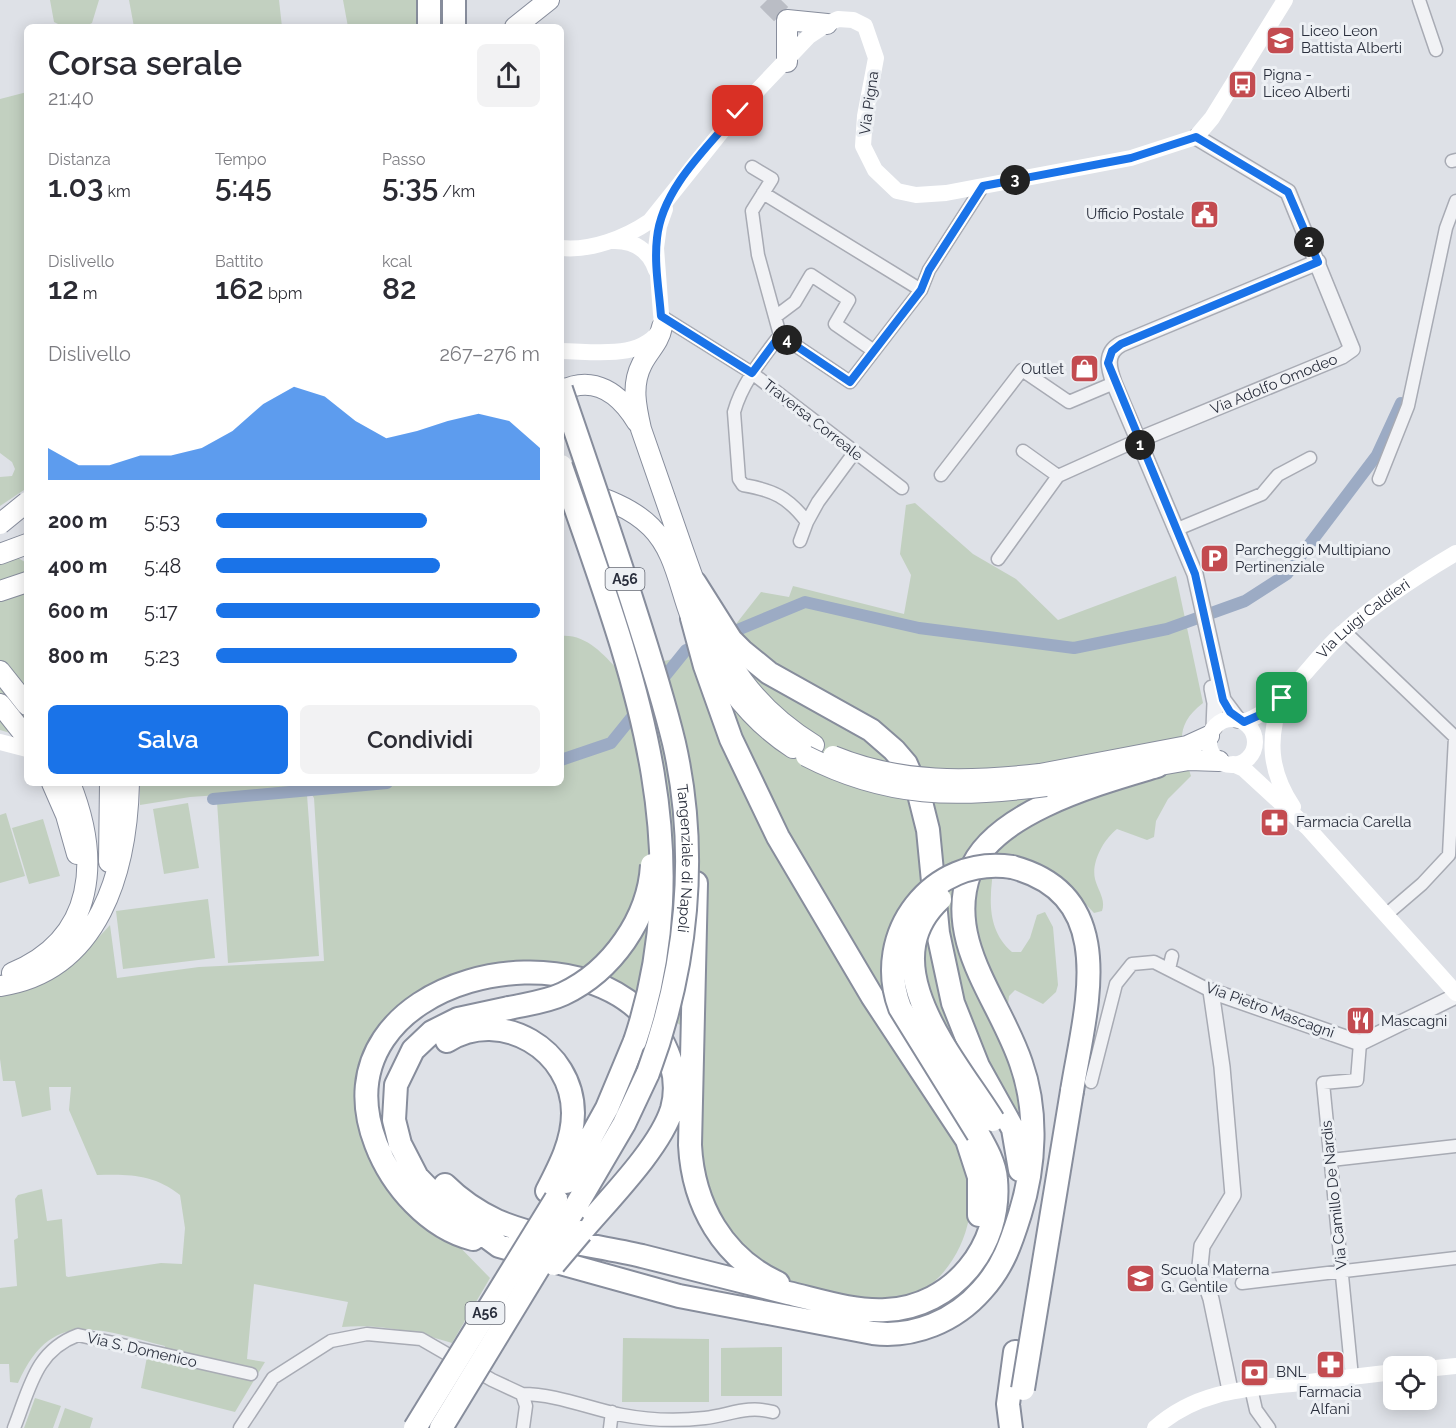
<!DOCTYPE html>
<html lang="it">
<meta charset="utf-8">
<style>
:root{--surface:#fff;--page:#f2f2f3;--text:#2b2b33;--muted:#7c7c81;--accent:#1a73e8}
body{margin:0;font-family:Raleway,sans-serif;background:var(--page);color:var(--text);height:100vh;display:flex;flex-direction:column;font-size:22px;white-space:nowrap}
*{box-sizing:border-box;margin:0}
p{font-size:20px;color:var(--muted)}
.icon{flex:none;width:33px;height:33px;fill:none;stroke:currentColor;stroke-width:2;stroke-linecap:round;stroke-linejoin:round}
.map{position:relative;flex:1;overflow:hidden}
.sheet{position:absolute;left:24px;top:24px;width:540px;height:762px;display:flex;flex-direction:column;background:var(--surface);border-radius:9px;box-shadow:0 3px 15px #0003}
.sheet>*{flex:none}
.buttons{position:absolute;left:1383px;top:1356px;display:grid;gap:12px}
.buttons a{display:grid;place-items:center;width:54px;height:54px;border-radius:9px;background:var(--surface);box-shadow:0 3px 15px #0003;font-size:30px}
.pin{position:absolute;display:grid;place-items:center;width:51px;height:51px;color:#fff;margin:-26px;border-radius:12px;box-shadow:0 3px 9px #0006}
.km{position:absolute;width:30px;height:30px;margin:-15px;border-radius:50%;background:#222;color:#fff;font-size:16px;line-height:30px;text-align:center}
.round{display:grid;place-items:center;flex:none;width:63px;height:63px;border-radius:9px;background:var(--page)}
.overview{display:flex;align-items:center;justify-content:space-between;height:102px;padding:0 24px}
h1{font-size:33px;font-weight:600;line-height:45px}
.stats{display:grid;grid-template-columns:repeat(3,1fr);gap:9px;height:102px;padding:6px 24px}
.stats div{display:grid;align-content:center}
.stats b{font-size:30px;font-weight:600}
.stats small{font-size:16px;font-weight:400}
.stats p{font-size:16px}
.chart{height:168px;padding:12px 24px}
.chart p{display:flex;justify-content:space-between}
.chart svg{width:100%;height:108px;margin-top:6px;fill:var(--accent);opacity:.7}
.cta{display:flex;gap:12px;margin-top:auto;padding:12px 24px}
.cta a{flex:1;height:69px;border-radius:9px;background:var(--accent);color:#fff;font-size:24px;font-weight:600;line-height:69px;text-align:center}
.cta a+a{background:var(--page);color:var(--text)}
ul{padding:0 24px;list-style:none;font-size:20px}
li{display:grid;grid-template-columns:96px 72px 1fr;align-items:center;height:45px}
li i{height:15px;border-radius:8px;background:var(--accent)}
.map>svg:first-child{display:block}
.green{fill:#c2d0c0}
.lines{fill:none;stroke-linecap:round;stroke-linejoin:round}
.canal{stroke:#9cabc4;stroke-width:12}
.trunk-tunnel{stroke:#babdc5;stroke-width:20;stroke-dasharray:20 10;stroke-linecap:butt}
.minor-casing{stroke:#a8abb4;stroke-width:15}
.tertiary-casing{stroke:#a8abb4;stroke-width:18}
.trunk-casing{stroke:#878d9c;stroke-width:22}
.motorway-casing{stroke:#878d9c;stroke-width:26}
.minor{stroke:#f1f2f5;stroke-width:12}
.tertiary{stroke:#f1f2f5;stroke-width:15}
.secondary{stroke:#fff;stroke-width:16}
.trunk{stroke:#fff;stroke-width:20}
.motorway{stroke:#fff;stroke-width:22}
.trunk-bridge-casing{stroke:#878d9c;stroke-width:22;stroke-linecap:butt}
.motorway-bridge-casing{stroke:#878d9c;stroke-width:26;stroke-linecap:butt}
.trunk-bridge{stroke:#fff;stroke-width:20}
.motorway-bridge{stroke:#fff;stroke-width:22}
.route-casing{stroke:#fff;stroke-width:12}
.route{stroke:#1a73e8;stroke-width:8}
.labels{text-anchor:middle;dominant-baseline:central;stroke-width:6;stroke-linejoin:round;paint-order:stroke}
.shield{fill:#edf0f4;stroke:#646873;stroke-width:1.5}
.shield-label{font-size:14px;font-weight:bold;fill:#292e3c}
.poi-label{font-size:15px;fill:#292e3c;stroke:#edf0f4;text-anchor:start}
.street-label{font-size:15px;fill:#292e3c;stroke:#edf0f4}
</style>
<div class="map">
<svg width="1456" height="1428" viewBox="0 0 1456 1428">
<rect width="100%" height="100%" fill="#dee1e7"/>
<path class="green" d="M 50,0 L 99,0 L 92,23 C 81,29 65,29 54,22 Z
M 129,0 L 279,0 L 282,27 L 134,27 Z
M 343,0 L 419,0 L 419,27 L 348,27 Z
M 27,92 L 27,488 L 0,506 L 0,477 L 12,476 L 15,469 L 12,462 L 0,453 L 0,99 Z
M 915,503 L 973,554 L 1016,579 L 1058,620 L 1176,576 L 1203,703 C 1173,726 1181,746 1191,776 L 1168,799 L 1156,821 L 1154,837 L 1147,840 L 1117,829 C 1104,839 1091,862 1095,879 C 1098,891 1106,899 1102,911 L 1094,913 C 1065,881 1040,861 995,859 C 990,892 984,928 1012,952 L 1021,952 L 1030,938 L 1037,915 L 1045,912 L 1053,927 L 1058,985 L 1056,992 L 1043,1004 L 1015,990 L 1009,996 L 1008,1004 L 996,1023 C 1008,1052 1022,1081 1018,1114 L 951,1132 C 969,1157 974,1188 969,1218 C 962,1256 935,1294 895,1301 C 842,1312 765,1278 729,1240 C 723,1233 701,1179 699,1169 C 697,1161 699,1150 699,1141 C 699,1112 702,1084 704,1055 L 685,1028 L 628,992 L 547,969 L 401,1010 L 360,1110 L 450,1237 L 490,1278 L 452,1343 C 415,1332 381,1324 342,1327 L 348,1302 L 254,1284 L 247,1359 L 265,1362 L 235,1412 L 141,1388 L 147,1357 L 160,1360 L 165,1346 C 100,1330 52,1306 18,1383 L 10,1382 L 9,1364 L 0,1364 L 0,1288 L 17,1286 L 14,1240 L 18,1238 L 15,1199 L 18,1195 L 42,1189 L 47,1221 L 62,1219 L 66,1276 L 68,1277 L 161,1263 L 182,1264 L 185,1228 L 180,1195 C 154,1174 129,1174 97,1175 L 69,1110 L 71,1087 L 49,1087 L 51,1110 L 22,1117 L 15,1081 L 3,1081 L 0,1059 L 0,995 C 47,992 80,958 110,925 L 117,978 L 199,967 L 324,961 L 314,798 L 308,789 L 190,797 L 140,805 L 140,783 L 187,783 L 188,785 L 192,783 L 561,783 L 561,636 C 586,634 603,654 619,671 L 691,655 L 736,624 L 761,592 L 789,597 L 793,586 L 904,614 L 911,575 L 900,554 L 906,505 Z
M 18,558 L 25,562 L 27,570 L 18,577 L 0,581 L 0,562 Z
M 27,591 L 27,738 L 0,730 L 0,601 Z
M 307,795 L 319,956 L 228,963 L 217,802 Z
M 188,803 L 199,868 L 164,874 L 153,809 Z
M 6,813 L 25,876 L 0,883 L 0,815 Z
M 43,819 L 60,876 L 29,884 L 12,828 Z
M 208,899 L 215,958 L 123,969 L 116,911 Z
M 623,1338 L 709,1339 L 709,1402 L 622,1402 Z
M 782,1347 L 782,1396 L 721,1396 L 721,1348 Z
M 35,1398 L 61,1406 L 53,1428 L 24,1428 Z
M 65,1408 L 93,1418 L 90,1428 L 58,1428 Z"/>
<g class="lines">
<path class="canal" d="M 723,636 L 805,602 L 919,628 L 1074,648 L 1167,629 L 1245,601 L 1287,574 L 1377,455 L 1401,403
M 561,760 L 611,743 L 686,650 L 704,643
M 213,799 L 387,783"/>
<path class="trunk-tunnel" d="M 767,0 L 787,20"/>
<defs>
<path id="minor" d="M 1419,0 L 1436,50
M 1452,161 L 1456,160
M 752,167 L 772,179 L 752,211 L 758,255 L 780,335 C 762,359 742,383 734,412 L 739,479 L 743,485 C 773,490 788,497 807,522 L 800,541
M 763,193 L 921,290
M 661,316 L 752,373 L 902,488
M 775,317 L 795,302 L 811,275 L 849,300 L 835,324 L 874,351
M 780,335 L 850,382 L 921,290 L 929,270 L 983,186
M 1023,451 L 1058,476
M 941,475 L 1022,370 L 1069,402 L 1114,383
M 1379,479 L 1408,406 L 1446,228 L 1456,201
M 807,522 L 818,502 L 854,453
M 1175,530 L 1262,494 L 1278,475 L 1310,458
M 998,559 L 1058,476 L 1138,440
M 1344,631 L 1455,737
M 1387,914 L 1422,884 L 1449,855 L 1455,737
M 1169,969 L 1172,956
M 1091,1082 L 1116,984 L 1132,964 L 1154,962 L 1211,991
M 1331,1160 L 1456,1146
M 1242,1283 L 1456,1258
M 1352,1377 L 1323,1083 L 1357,1080 L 1360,1043
M 1251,1388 L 1256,1410 L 1269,1428
M 522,1394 C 556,1394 588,1408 622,1415 C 648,1420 679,1421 705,1418 C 730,1415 747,1405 773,1412
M 14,1428 C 30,1388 35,1351 78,1335 L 251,1374
M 240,1428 L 273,1378 L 331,1341 L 367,1334 L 421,1339 L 492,1380 L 522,1394 L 526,1406 L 523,1428
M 610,1428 L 612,1412"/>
<g id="tertiary">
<path id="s1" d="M 1138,440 L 1342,356 L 1352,349 L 1288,192 L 1196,137"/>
<path d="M 1212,688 L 1215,703 L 1214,728"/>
<path d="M 1238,720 L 1223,700 L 1195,574 L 1114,383 C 1109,369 1104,353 1121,344 L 1318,262"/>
<path d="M 1230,1390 L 1211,1299 L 1200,1266 L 1202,1246 L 1233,1195 L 1222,1067 L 1211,991 L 1360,1043 L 1456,996"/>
</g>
<path id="trunk" d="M 515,27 L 549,0
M 787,62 L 787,20 L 827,24
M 662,327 C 659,343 649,350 642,364 C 631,385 636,407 641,429 C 655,469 669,509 683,550 C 713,635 733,695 814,745
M 561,391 C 594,374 620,394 637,422
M 561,484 C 592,495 627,503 651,527 C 675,551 679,586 691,617 C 712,669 746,718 793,748
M 0,554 L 27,544
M 0,591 L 27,582
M 0,671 L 27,705
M 0,704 L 27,738
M 1143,768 L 1189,760 L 1219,761
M 1040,774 L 1187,746 L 1209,736
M 52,783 L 66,815 L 77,854
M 1046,786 L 1096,777
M 109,862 L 110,783
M 12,973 C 97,938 100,858 70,783
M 0,986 C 100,971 127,870 129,783"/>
<path id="motorway" d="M 429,0 L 429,27
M 454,27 L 454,0
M 695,583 L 731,640 L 742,651 L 769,673 L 871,730 L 894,750 L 906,764 L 919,794 L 928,830 L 938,933 L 953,1003 L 978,1066 L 1013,1129 L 1020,1170
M 692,618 L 705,666 L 731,739 L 778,837 L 872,996 L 967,1140 L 979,1177 L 979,1215
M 1012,867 C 1122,896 1085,1009 1072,1091
M 696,883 L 690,1145 C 693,1205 723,1258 778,1283
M 509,1008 L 458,1019 L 432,1032 L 413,1050 L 396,1085 L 394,1120 L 400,1144 L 417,1177 L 445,1206 L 499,1246 L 679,1296 L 873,1333 C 914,1338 955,1321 982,1290 C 1003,1267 1011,1243 1020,1214 C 1035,1166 1038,1111 1021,1063 C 1000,1000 944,941 970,872 C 992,812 1100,783 1157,766
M 447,1041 C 501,1007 573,1050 573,1113 C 573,1141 560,1166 547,1191
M 566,1182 L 607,1108 L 635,1041
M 445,1185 C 460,1200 478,1212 497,1221 C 543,1240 594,1245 642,1256 C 691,1268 739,1281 788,1293 C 818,1300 854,1312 886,1310 C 953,1307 1002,1246 996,1180 C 995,1164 986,1148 978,1134
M 573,1211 L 624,1124 L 648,1073
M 473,1239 C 429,1228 392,1186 376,1144 C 311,976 594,913 661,1039 C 673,1061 679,1084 672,1109 C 660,1148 608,1200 581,1232
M 1011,1428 L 1008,1404 L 1015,1352"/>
</defs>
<use href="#minor" class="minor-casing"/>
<use href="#tertiary" class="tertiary-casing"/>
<use href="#trunk" class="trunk-casing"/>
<use href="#motorway" class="motorway-casing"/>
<use href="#minor" class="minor"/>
<use href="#tertiary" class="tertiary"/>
<g class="secondary">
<path d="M 612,241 C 634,240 649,250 656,270"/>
<path d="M 561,248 C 591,251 625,238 650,221 L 738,111 L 809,36 L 827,24 L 838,19 L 853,20 L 865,26 L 876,58 L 865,116 L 863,146 L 875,170 L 897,191 L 916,195 L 946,193 L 1131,158 L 1196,137 L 1212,118 L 1285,0"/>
<path d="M 561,351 C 594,351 643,361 662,327 L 656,248 L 659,226 L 665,209"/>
<path d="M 1282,698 C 1267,738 1269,771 1293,807"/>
<circle cx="1232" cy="742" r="23"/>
<path id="s2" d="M 1244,722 C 1288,706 1311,659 1346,630 C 1380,600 1417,576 1456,553"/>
<path d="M 0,742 L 27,749"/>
<path d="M 1233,764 L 1244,769 L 1307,827 L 1456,993"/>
<path d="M 1426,1369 L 1456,1366"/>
<path d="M 1155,1428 C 1195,1392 1241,1389 1292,1384 C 1326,1380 1360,1376 1394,1372"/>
</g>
<use href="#trunk" class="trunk"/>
<use href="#motorway" class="motorway"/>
<defs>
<path id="trunk-bridge" d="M 0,524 L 27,502
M 806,756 C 887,798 957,798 1046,786
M 833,756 C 901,784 968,782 1040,774"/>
<g id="motorway-bridge">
<path id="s3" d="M 561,389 C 583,453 605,517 626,582 C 643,635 661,689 674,743 C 699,853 687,968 648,1073"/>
<path d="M 561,466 C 627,658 703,837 635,1041"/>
<path d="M 940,899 C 869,965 956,1060 993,1120"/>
<path d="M 509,1008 C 527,1004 546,1002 563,994 C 612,971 649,918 652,865"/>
<path d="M 978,1134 L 900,1008 C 872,934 932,855 1012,867"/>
<path d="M 554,1264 L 581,1232"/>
<path d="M 1023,1389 L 1072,1091"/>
<path d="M 415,1428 L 556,1199"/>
<path d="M 441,1428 L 573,1211"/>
</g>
</defs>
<use href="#trunk-bridge" class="trunk-bridge-casing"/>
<use href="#motorway-bridge" class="motorway-bridge-casing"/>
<use href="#trunk-bridge" class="trunk-bridge"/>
<use href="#motorway-bridge" class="motorway-bridge"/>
</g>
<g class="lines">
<defs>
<path id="route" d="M 738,111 C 708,147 662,188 657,238 C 654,264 659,290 661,316 L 752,373 L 780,335 L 850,382 L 921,290 L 929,270 L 983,186 L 1131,158 L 1196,137 L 1288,192 L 1318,262 L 1121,344 L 1112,351 L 1108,363 L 1195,574 L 1223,700 L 1230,712 L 1244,722 L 1262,714 L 1282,698"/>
</defs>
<use href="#route" class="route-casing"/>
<use href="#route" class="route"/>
</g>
<defs>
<symbol id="school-square" viewBox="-11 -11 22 22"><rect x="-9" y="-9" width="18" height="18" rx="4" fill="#c34b50" stroke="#edf0f4"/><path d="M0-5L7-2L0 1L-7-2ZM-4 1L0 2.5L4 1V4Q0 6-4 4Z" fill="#fff"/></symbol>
<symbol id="bus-square" viewBox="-11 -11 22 22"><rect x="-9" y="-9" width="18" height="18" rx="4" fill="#c34b50" stroke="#edf0f4"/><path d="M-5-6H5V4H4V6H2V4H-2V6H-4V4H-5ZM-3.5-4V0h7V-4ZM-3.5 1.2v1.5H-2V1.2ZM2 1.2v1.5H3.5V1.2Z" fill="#fff"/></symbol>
<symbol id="civic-square" viewBox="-11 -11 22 22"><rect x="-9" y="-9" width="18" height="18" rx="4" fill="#c34b50" stroke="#edf0f4"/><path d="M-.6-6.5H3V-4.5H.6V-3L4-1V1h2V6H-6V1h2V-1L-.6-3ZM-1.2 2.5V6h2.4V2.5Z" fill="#fff"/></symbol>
<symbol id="shop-square" viewBox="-11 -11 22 22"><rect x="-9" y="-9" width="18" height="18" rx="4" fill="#c34b50" stroke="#edf0f4"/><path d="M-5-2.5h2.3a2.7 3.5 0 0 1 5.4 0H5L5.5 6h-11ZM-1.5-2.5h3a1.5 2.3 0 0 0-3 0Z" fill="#fff"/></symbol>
<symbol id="parking-square" viewBox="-11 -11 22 22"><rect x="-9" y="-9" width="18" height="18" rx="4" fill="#c34b50" stroke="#edf0f4"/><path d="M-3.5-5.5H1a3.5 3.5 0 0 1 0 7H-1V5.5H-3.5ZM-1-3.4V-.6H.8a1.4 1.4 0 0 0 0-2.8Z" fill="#fff"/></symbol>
<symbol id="pharmacy-square" viewBox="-11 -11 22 22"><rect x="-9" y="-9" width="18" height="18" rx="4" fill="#c34b50" stroke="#edf0f4"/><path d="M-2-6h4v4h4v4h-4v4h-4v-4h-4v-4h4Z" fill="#fff"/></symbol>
<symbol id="restaurant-square" viewBox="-11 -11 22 22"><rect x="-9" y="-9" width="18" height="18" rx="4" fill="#c34b50" stroke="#edf0f4"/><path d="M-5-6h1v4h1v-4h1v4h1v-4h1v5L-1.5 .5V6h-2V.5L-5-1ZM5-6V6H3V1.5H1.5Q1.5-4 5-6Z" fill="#fff"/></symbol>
<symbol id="bank-square" viewBox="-11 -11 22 22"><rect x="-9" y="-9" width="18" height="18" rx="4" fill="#c34b50" stroke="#edf0f4"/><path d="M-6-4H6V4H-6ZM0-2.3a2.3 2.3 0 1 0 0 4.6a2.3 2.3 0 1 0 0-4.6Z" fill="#fff"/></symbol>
</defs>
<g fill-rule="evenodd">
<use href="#school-square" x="1264" y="24" width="33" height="33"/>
<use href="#bus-square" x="1226" y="68" width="33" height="33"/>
<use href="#civic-square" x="1188" y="198" width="33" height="33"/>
<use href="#shop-square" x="1068" y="352" width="33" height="33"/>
<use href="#parking-square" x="1198" y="542" width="33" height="33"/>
<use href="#pharmacy-square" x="1258" y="806" width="33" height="33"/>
<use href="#restaurant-square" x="1344" y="1004" width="33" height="33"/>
<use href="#school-square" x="1124" y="1262" width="33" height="33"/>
<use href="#pharmacy-square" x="1314" y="1348" width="33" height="33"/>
<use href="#bank-square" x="1238" y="1356" width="33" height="33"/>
</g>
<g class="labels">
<g class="shield">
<rect x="605.5" y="568" width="39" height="22" rx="4.5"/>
<rect x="465.5" y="1302" width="39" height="22" rx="4.5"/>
</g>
<g class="shield-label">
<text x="625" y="579">A56</text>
<text x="485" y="1313">A56</text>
</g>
<g class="poi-label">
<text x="1301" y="31">Liceo Leon<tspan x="1301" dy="17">Battista Alberti</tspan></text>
<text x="1263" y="75">Pigna -<tspan x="1263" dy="17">Liceo Alberti</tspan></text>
<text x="1184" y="214" text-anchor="end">Ufficio Postale</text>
<text x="1064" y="369" text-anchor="end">Outlet</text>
<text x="1235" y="550">Parcheggio Multipiano<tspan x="1235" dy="17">Pertinenziale</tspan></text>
<text x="1296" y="822">Farmacia Carella</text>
<text x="1381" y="1021">Mascagni</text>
<text x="1161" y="1270">Scuola Materna<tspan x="1161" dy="17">G. Gentile</tspan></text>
<text x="1276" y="1372">BNL</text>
<text x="1330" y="1392" text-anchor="middle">Farmacia<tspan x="1330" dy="17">Alfani</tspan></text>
</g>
<g class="street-label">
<text transform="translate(869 103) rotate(-82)">Via Pigna</text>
<text stroke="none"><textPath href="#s1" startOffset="147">Via Adolfo Omodeo</textPath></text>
<text transform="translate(813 420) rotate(38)">Traversa Correale</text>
<text stroke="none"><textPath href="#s2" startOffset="159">Via Luigi Caldieri</textPath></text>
<text stroke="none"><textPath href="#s3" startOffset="488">Tangenziale di Napoli</textPath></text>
<text transform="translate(1270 1010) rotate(20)">Via Pietro Mascagni</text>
<text transform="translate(1334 1195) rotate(-96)">Via Camillo De Nardis</text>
<text transform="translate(142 1350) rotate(13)">Via S. Domenico</text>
</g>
</g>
</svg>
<div class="buttons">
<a><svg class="icon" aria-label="locate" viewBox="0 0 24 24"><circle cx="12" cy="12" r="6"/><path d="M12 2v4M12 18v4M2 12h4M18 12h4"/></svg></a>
</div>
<div class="pin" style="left:1282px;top:698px;background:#1e9e55"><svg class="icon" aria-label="arrive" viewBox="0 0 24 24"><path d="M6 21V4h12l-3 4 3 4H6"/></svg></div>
<div class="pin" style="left:738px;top:111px;background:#d93025"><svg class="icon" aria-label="check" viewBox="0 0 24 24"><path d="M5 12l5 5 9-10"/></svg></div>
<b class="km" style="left:1140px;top:445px">1</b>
<b class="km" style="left:1309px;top:242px">2</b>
<b class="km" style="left:1015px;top:180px">3</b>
<b class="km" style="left:787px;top:340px">4</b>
<section class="sheet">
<div class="overview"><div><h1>Corsa serale</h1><p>21:40</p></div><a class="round"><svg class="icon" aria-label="share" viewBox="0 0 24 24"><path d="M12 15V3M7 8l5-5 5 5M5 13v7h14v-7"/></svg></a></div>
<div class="stats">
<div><p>Distanza</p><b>1.03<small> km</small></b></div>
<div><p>Tempo</p><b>5:45</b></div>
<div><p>Passo</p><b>5:35<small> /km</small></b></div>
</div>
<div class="stats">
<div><p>Dislivello</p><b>12<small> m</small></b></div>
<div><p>Battito</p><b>162<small> bpm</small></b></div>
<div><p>kcal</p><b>82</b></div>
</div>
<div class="chart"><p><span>Dislivello</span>267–276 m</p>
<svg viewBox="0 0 160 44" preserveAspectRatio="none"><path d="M0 44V31L10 38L20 38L30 34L40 34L50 31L60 24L70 13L80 6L90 10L100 20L110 27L120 24L130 20L140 17L150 20L160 31V44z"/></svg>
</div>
<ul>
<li><b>200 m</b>5:53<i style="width:65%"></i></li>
<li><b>400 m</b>5:48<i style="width:69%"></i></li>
<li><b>600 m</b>5:17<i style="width:100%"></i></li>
<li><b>800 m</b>5:23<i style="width:93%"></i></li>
</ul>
<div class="cta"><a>Salva</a><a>Condividi</a></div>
</section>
</div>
